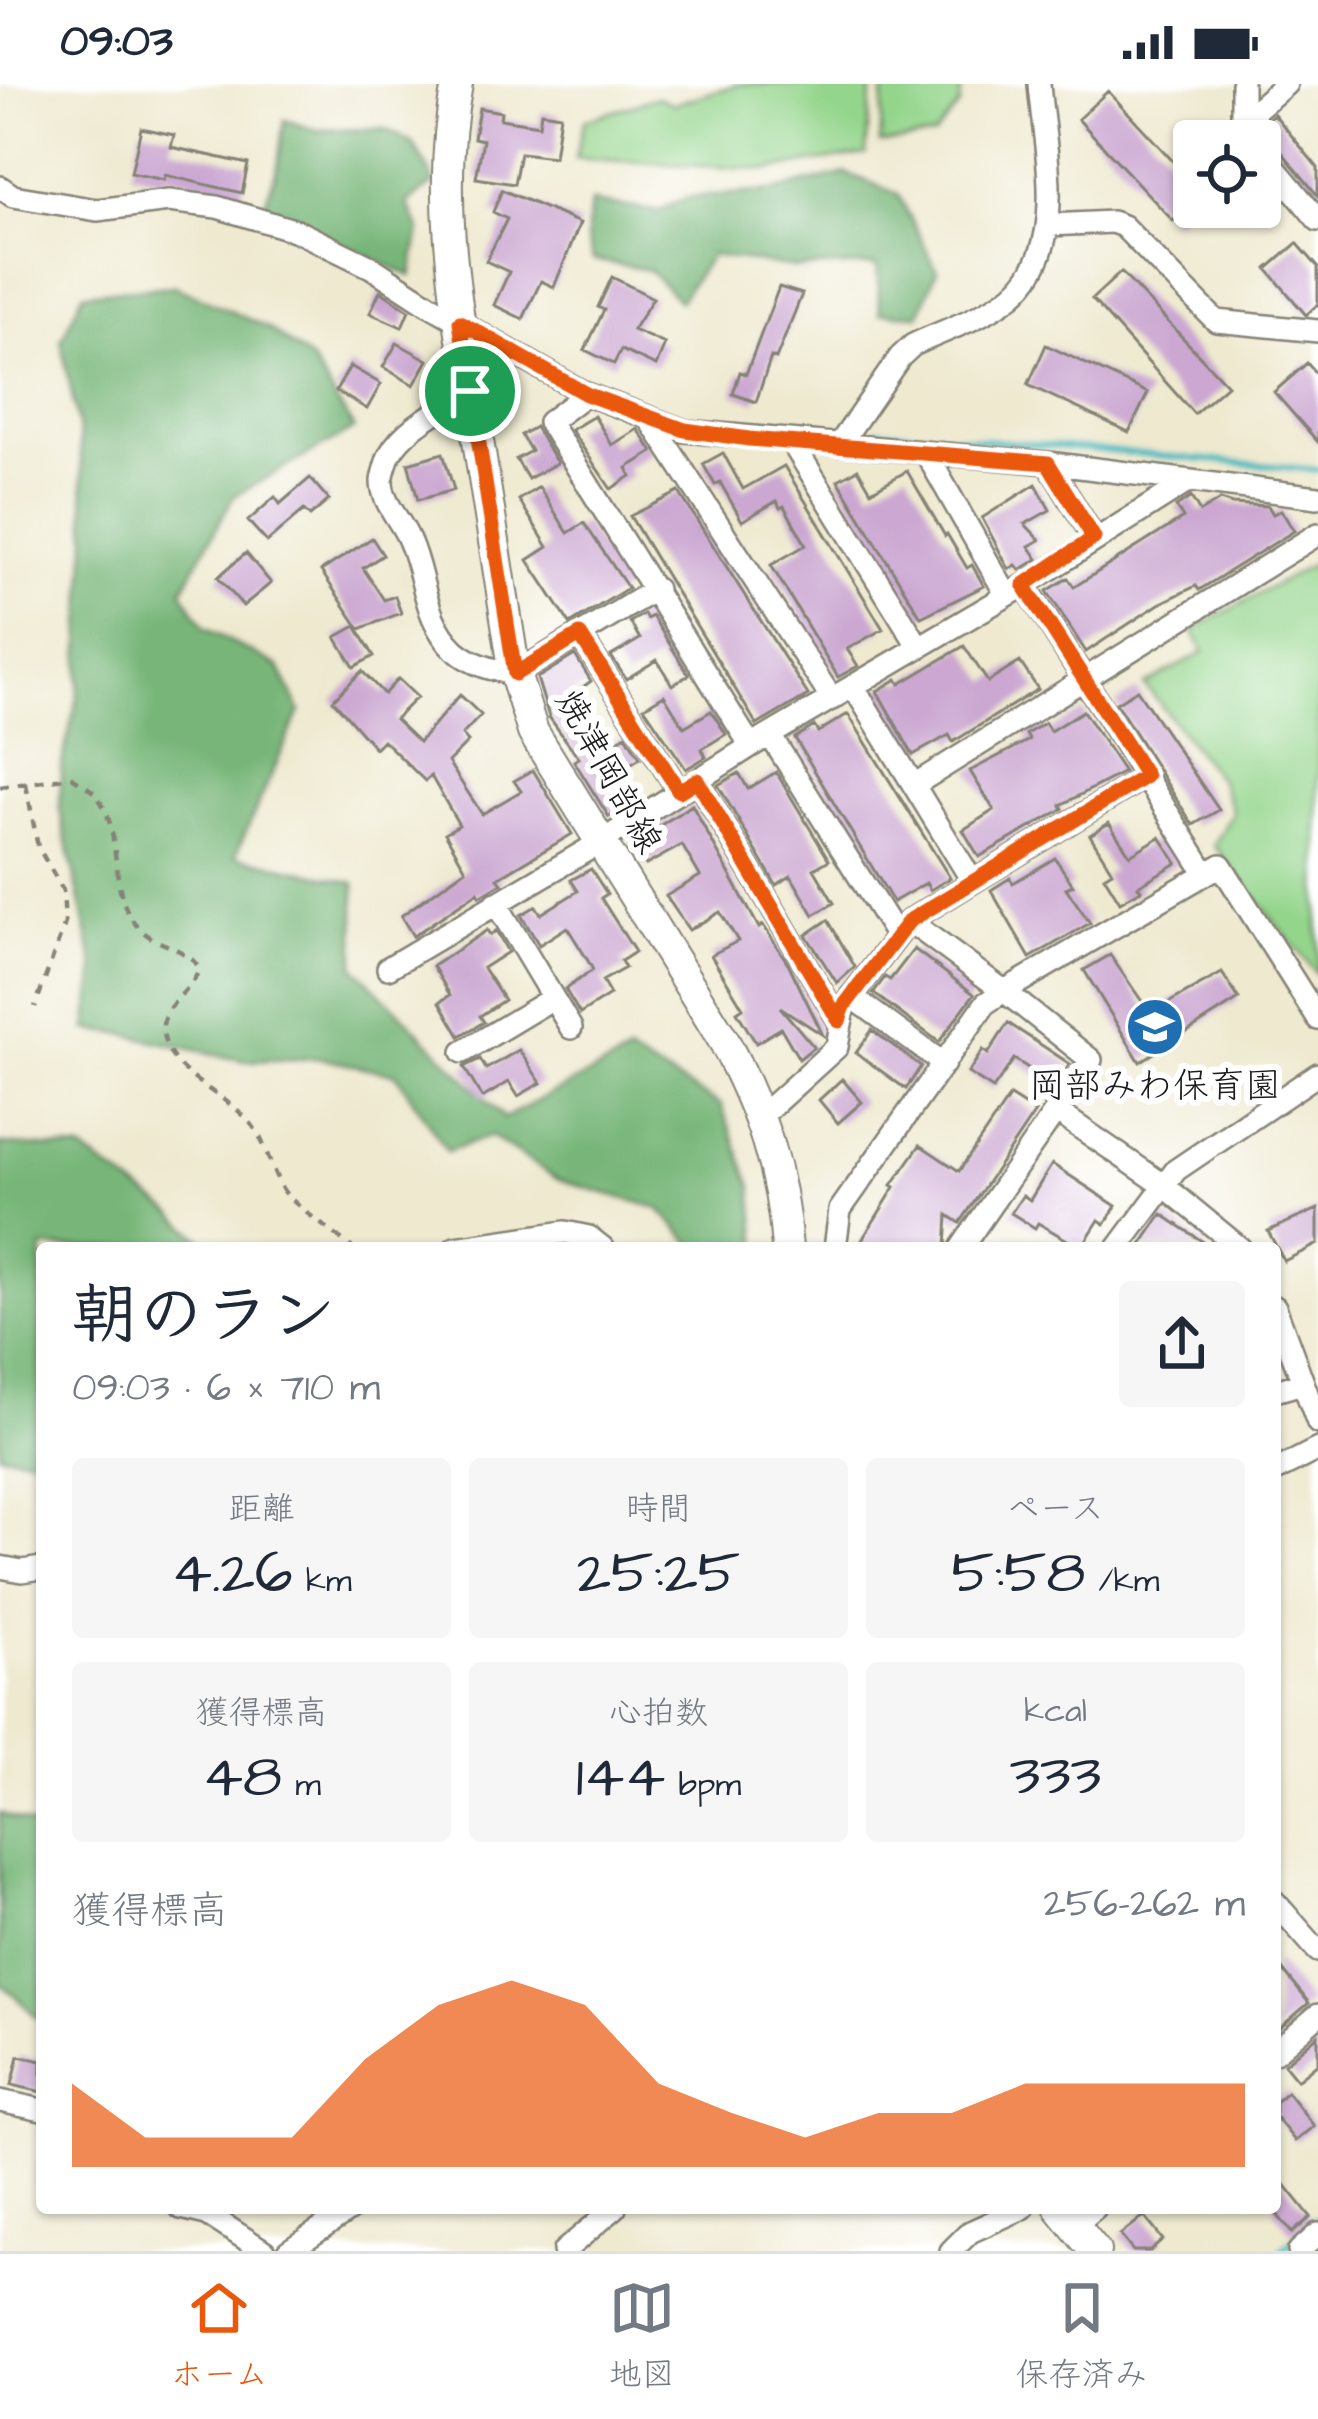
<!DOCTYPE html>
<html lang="ja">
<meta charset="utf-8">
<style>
:root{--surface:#fff;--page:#f6f6f7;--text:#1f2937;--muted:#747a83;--line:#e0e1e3;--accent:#ea580c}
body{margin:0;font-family:"Architects Daughter","Klee One",sans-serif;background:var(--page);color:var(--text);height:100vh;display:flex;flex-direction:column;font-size:45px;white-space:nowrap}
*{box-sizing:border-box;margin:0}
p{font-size:39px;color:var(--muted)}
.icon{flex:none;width:66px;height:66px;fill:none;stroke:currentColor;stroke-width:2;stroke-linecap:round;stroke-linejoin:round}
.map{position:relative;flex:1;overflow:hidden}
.panel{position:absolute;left:36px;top:1158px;width:1245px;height:972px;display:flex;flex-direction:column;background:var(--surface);border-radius:12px;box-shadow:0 3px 9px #0004}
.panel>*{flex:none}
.controls{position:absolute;left:1173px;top:36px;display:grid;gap:24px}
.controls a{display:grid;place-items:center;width:108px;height:108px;border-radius:12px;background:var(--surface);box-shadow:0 3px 9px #0004;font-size:60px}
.pin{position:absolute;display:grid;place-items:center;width:102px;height:102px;color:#fff;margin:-51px;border:6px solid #fff;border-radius:50%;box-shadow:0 3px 12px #0007}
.round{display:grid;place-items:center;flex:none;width:126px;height:126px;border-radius:12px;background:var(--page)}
.summary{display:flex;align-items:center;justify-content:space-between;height:204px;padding:0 36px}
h1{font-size:66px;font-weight:600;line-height:90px}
.metrics{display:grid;grid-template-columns:repeat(3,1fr);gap:18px;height:204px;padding:12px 36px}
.metrics div{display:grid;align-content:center;border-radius:12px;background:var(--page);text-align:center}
.metrics b{font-size:60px;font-weight:600}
.metrics small{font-size:33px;font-weight:400}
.metrics p{font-size:33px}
.chart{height:336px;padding:24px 36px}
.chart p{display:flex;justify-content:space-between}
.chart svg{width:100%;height:216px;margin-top:12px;fill:var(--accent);opacity:.7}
.status{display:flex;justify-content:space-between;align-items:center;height:84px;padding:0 60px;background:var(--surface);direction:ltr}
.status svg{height:33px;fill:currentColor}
.tabs{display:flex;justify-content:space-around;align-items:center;height:168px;border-top:3px solid var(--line);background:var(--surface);font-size:33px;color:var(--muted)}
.tabs a{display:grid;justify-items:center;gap:6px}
.tabs .current{color:var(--accent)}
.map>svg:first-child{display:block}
.green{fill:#94d58c;stroke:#587854;stroke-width:3}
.forest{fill:#77b678;stroke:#4a694a;stroke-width:3}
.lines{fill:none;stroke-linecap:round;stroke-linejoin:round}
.stream{stroke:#4bbac0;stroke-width:6}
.building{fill:#cba7d1}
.minor-casing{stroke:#858276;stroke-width:26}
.secondary-casing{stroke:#858276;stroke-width:34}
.path{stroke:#858276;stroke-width:4.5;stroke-dasharray:9 9;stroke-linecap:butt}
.minor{stroke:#fff;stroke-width:21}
.secondary{stroke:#fff;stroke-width:30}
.route-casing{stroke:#fff;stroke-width:24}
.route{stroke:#ea580c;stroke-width:15}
.labels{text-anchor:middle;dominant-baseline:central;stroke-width:12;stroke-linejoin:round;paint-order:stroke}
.street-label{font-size:36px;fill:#1c1c1c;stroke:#fff}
.poi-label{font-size:36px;fill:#1c1c1c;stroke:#fff}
</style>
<div class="status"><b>09:03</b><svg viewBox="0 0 49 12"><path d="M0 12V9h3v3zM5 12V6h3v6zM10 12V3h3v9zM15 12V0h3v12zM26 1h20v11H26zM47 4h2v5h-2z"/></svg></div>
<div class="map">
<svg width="1318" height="2167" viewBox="0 0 1318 2167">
<rect width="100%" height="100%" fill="#fff"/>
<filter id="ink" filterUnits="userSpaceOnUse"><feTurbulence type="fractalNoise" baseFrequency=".00833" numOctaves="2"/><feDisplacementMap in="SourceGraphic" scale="24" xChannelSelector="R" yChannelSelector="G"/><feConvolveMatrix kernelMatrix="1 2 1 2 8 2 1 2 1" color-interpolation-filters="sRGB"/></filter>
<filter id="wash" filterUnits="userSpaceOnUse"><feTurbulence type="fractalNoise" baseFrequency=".004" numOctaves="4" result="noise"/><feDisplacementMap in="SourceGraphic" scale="48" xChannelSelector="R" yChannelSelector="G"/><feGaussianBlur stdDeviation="2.7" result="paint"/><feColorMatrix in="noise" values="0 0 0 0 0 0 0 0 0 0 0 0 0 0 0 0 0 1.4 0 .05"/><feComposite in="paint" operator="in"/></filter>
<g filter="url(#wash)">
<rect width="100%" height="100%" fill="#eee9cf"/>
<path class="green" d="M 739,0 L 872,0 L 866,70 L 767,86 L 575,74 L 585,36 L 658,13 L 674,20 Z
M 884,0 L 962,0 L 959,22 L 934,52 L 880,59 Z
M 1318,477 L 1318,892 L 1214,761 L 1233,728 L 1221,698 L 1145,601 L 1204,568 L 1193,546 Z"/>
<path class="forest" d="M 284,36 L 317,46 L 385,45 L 413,59 L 435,98 L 407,119 L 420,146 L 411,192 L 263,124 L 278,82 Z
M 846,89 L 898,110 L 937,186 L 919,231 L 880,229 L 877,181 L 794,184 L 711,171 L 679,217 L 649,186 L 593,176 L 587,155 L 591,118 L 658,127 L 688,113 L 773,107 Z
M 175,202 L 268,244 L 311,276 L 354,345 L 233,413 L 182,507 L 205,544 L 279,583 L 300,627 L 235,772 L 355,799 L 355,883 L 504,1034 L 629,970 L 721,1021 L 752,1102 L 758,1164 L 697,1164 L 658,1124 L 559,1096 L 491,1052 L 447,1067 L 396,990 L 319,974 L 245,977 L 124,950 L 87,946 L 95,885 L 60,726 L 61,683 L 78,611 L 87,452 L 79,347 L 61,257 L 83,209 Z
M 0,1060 L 81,1066 L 171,1128 L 211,1164 L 42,1164 L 42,1375 L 0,1370 Z
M 0,1729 L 42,1745 L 42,1938 L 0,1898 Z"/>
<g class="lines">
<path class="stream" d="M 878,346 L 1318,386
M 1281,2167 L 1318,2134"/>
</g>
<g id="blocks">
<path class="building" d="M 1108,7 L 1194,100 L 1194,118 L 1173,137 L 1078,35 Z
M 479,24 L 501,28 L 500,35 L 539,41 L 541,28 L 560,31 L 554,73 L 520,69 L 514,100 L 476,94 L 483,56 L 474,54 Z
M 1274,30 L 1318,84 L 1318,112 L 1272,56 L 1255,46 Z
M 141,44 L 174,51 L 171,63 L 248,80 L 242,109 L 165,91 L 164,96 L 131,89 Z
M 502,106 L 580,139 L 554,203 L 541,197 L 523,235 L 494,221 L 509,188 L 486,177 L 507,135 L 493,128 Z
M 1297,159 L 1318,183 L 1318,220 L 1306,231 L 1267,185 Z
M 1121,188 L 1227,301 L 1194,330 L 1092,215 Z
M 612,193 L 653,214 L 633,246 L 665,260 L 656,282 L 621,266 L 614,280 L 585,266 L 604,226 L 598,223 Z
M 779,203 L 802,210 L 776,275 L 771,273 L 756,318 L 733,310 L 740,288 L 746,290 Z
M 380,207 L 409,226 L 402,243 L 370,229 Z
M 397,259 L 428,276 L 414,301 L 383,283 Z
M 1046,261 L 1148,309 L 1129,348 L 1028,301 Z
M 1307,279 L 1318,292 L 1318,358 L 1274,308 Z
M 350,282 L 381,300 L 367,325 L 336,307 Z
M 594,332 L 612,361 L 638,345 L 653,368 L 627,384 L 631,392 L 611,405 L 571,346 Z
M 535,343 L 557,379 L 528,395 L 516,375 L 531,367 L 521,351 Z
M 443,369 L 454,406 L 418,416 L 408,379 Z
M 723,369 L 743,405 L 784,382 L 883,545 L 847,565 L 858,582 L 838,593 L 771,481 L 806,461 L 784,422 L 780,424 L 777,417 L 742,437 L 720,398 L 715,401 L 703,380 Z
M 858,385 L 871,407 L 907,387 L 945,452 L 947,450 L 967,484 L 972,481 L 984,502 L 921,533 L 838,396 Z
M 310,394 L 329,416 L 310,432 L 304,426 L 267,458 L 248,437 L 275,413 L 280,420 Z
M 1036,400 L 1050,426 L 1025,440 L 1040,456 L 1029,462 L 1038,475 L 1020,486 L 1016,481 L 1009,485 L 982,434 Z
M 539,403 L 568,449 L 584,439 L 628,504 L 570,540 L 528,476 L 548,463 L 519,416 Z
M 679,408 L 808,611 L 757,641 L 630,432 Z
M 1191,413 L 1200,428 L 1220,416 L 1232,420 L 1268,422 L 1273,430 L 1281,426 L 1294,447 L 1199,506 L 1196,502 L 1159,520 L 1086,568 L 1047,507 L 1068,494 L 1074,503 L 1183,434 L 1176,423 Z
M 372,454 L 383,471 L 363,484 L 384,516 L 395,512 L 401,529 L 360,545 L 321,487 Z
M 246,469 L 271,499 L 243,522 L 218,493 Z
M 644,530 L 647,535 L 652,532 L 689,591 L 672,601 L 657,576 L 626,595 L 611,572 L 640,555 L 630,538 Z
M 356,542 L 374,572 L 354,583 L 336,553 Z
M 964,562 L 988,598 L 1020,578 L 1038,605 L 953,658 L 949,651 L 913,671 L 877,607 L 897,595 L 900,600 Z
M 575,571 L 591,597 L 565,616 L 582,639 L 577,642 L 595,670 L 626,651 L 640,674 L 612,691 L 630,720 L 609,733 L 574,677 L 579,674 L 549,633 L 537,594 Z
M 362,587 L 384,610 L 398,595 L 417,613 L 395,635 L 419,658 L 460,611 L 481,631 L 462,651 L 468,658 L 448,678 L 482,730 L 521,707 L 514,697 L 533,686 L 572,750 L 498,794 L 502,799 L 480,812 L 478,808 L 413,852 L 401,832 L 466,785 L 445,749 L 459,741 L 431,692 L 425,697 L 383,656 L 375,664 L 333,616 Z
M 1137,606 L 1219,726 L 1193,741 L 1116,619 Z
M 664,611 L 684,643 L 711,627 L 726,650 L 702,665 L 706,673 L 686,685 L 644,623 Z
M 1083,627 L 1124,688 L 1061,721 L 1063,725 L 979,773 L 963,746 L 994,726 L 970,687 L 1029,656 L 1026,650 L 1045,639 L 1050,647 Z
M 848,630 L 950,794 L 930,806 L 926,799 L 893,818 L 795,654 L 814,642 L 818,648 Z
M 776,688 L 829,776 L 814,785 L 834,819 L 814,831 L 791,792 L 776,801 L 718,701 L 739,689 L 748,705 Z
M 692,721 L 759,844 L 763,841 L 789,881 L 823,951 L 780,923 L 814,963 L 799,975 L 781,944 L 756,959 L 737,928 L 743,924 L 711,871 L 738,857 L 720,828 L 689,846 L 666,812 L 700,792 L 682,761 L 646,781 L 633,759 Z
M 1109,739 L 1130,771 L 1160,753 L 1177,779 L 1138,802 L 1141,806 L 1120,818 L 1104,792 L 1112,787 L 1090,751 Z
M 1055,774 L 1073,801 L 1066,804 L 1090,839 L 1030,874 L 991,806 L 1010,794 L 1013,799 Z
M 591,785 L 607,810 L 601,814 L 635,868 L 621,877 L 625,884 L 602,897 L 610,911 L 580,930 L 565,905 L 593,886 L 587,875 L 567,843 L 539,861 L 521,831 L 536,822 L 541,830 L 578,807 L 571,796 Z
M 828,836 L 855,883 L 837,899 L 806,851 Z
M 487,846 L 490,851 L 496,847 L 508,868 L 483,884 L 504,916 L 480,932 L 484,938 L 460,952 L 440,918 L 450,911 L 433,882 Z
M 914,865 L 974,910 L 939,958 L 873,909 L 885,893 L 890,896 Z
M 1110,871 L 1150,929 L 1222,889 L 1239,915 L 1140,978 L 1084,886 Z
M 1008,939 L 1070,980 L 1055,1001 L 1014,975 L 993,1005 L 968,989 L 983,966 L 988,970 Z
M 872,946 L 921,982 L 906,1005 L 856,969 Z
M 519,966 L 541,999 L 518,1012 L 509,998 L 482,1014 L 464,983 L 480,975 L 486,985 Z
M 842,995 L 862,1018 L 838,1039 L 819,1016 Z
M 1010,1012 L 1035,1028 L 960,1139 L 948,1131 L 946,1163 L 857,1164 L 895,1103 L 892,1101 L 920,1061 L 959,1087 Z
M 1052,1080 L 1116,1122 L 1105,1140 L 1099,1136 L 1081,1164 L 1038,1139 L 1035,1144 L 1011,1129 L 1023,1111 L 1030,1116 Z
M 1318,1125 L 1318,1160 L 1284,1177 L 1268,1147 Z
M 1162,1130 L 1212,1164 L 1139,1164 Z
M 1275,1876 L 1309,1919 L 1275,1948 Z
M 1318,1951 L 1318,1979 L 1297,1996 L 1284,1980 Z
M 19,1972 L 42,1977 L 42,2008 L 12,2001 Z
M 1287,2008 L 1314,2042 L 1295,2057 L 1275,2032 L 1275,2018 Z
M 1275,2088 L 1311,2133 L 1292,2149 L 1275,2128 Z
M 1144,2132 L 1163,2156 L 1150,2167 L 1133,2167 L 1120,2151 Z"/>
</g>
</g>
<g filter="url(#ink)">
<use href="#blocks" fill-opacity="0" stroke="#858276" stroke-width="3"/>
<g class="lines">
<defs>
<path id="minor" d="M 1242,36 L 1242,0
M 1219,57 L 1286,0
M 1260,66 L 1318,136
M 0,103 L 13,112 L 97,126 L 169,117 L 217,123 L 297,147 L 371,183 L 428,220 L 586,310 L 685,347 L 1048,379 L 1318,413
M 1050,141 L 1112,138 L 1123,142 L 1216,237 L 1318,247
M 470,307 C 445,324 405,342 390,370 C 387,376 383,390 382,397 C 382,419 401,436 409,456 C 426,493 423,536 455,566 C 472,581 494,586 515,590 L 656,505
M 586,310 L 549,338 L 751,662
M 651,337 L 832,615
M 791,357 L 919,563
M 839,361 L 900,273 L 913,261 C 945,246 985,233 1012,211 C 1070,163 1044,65 1039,0
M 926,369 L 1006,510
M 1048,379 L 1094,454
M 1025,501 L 1205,788
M 580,551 L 679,707
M 853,602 L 973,798
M 770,651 L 896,851
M 697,696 L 839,937
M 914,701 L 1318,450
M 496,819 L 571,944
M 388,884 L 599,759 L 751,662 L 1025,501 L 1189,397
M 851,912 L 944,980
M 463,968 L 553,914
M 1056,1027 L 1162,1100 L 1240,1164
M 761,1032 L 837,963 L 844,922 L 909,837 L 1146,692
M 455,1164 L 565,1148 L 589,1153 L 603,1164
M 835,1164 L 840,1126 L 986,919 L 1004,907 L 909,837
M 961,1164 L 1091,976 L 1004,907 L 1221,781 L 1318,935
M 1118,1164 L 1176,1086 L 1318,990
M 1275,1223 L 1318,1339
M 1275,1307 L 1303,1299
M 1275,1387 L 1318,1365
M 0,1483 L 22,1487 L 42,1484
M 1275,1818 L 1318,1867
M 1275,1968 L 1318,1931
M 0,2017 L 42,2026
M 181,2124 L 207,2130 L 264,2167
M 1074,2142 L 1095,2124
M 288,2167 L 353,2124
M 564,2167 L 615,2124
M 951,2167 L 970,2148 L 1023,2124
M 1299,2167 L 1318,2150"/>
<path id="secondary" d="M 457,0 C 436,108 455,212 472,318 C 486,409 501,500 515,590 L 533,648 L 724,957 C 760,1025 782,1087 787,1164
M 1060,2124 L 1095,2167"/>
</defs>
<use href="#minor" class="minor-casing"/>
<use href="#secondary" class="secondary-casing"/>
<path class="path" d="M 26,700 L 38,763 L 63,806 L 65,839 L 35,923
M 0,703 L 72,693 C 79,698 89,703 95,710 C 126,745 105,807 138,843 C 156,863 184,861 199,884 C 193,909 162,918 163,945 C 164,987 217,1006 243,1031 C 266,1052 267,1078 282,1104 C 291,1120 335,1149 352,1164"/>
<use href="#minor" class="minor"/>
<use href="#secondary" class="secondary"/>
</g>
</g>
<g class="lines" filter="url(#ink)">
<defs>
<path id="route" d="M 460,238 L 586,310 L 685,346 L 749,355 L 1048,379 L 1094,454 L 1024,501 L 1146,692 L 909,837 L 844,922 L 839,937 L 697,696 L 679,707 L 580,551 L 515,590 Z"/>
</defs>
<use href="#route" class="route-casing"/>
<use href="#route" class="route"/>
</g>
<defs>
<symbol id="school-disc" viewBox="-11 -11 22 22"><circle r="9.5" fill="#1f6fb2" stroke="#fff"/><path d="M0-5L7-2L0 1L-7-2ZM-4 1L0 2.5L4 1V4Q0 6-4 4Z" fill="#fff"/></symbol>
</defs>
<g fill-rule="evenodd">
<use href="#school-disc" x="1122" y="910" width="66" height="66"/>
</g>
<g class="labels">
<g class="street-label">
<text transform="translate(608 688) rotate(61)">焼津岡部線</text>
</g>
<g class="poi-label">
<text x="1155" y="1002">岡部みわ保育園</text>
</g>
</g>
</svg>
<div class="controls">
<a><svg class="icon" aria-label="locate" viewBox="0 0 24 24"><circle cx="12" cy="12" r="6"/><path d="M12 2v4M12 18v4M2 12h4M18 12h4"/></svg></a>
</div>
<div class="pin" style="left:470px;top:307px;background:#1e9e55"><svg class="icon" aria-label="arrive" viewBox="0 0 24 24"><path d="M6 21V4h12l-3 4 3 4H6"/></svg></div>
<section class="panel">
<div class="summary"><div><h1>朝のラン</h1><p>09:03 · 6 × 710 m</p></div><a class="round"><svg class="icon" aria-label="share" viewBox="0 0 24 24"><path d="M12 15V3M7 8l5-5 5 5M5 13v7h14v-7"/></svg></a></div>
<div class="metrics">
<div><p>距離</p><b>4.26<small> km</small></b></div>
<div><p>時間</p><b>25:25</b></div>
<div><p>ペース</p><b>5:58<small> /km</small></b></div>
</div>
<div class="metrics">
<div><p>獲得標高</p><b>48<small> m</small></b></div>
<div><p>心拍数</p><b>144<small> bpm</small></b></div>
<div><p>kcal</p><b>333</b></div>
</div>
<div class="chart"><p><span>獲得標高</span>256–262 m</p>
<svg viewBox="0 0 160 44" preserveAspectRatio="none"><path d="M0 44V27L10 38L20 38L30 38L40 22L50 11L60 6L70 11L80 27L90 33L100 38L110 33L120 33L130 27L140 27L150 27L160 27V44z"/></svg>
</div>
</section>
</div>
<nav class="tabs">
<a class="current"><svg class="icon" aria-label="home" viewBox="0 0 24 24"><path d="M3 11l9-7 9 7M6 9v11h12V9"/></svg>ホーム</a>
<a><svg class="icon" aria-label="map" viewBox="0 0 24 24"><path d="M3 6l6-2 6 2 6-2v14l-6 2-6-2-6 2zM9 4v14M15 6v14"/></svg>地図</a>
<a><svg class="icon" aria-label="saved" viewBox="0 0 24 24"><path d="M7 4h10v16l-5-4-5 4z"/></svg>保存済み</a>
</nav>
